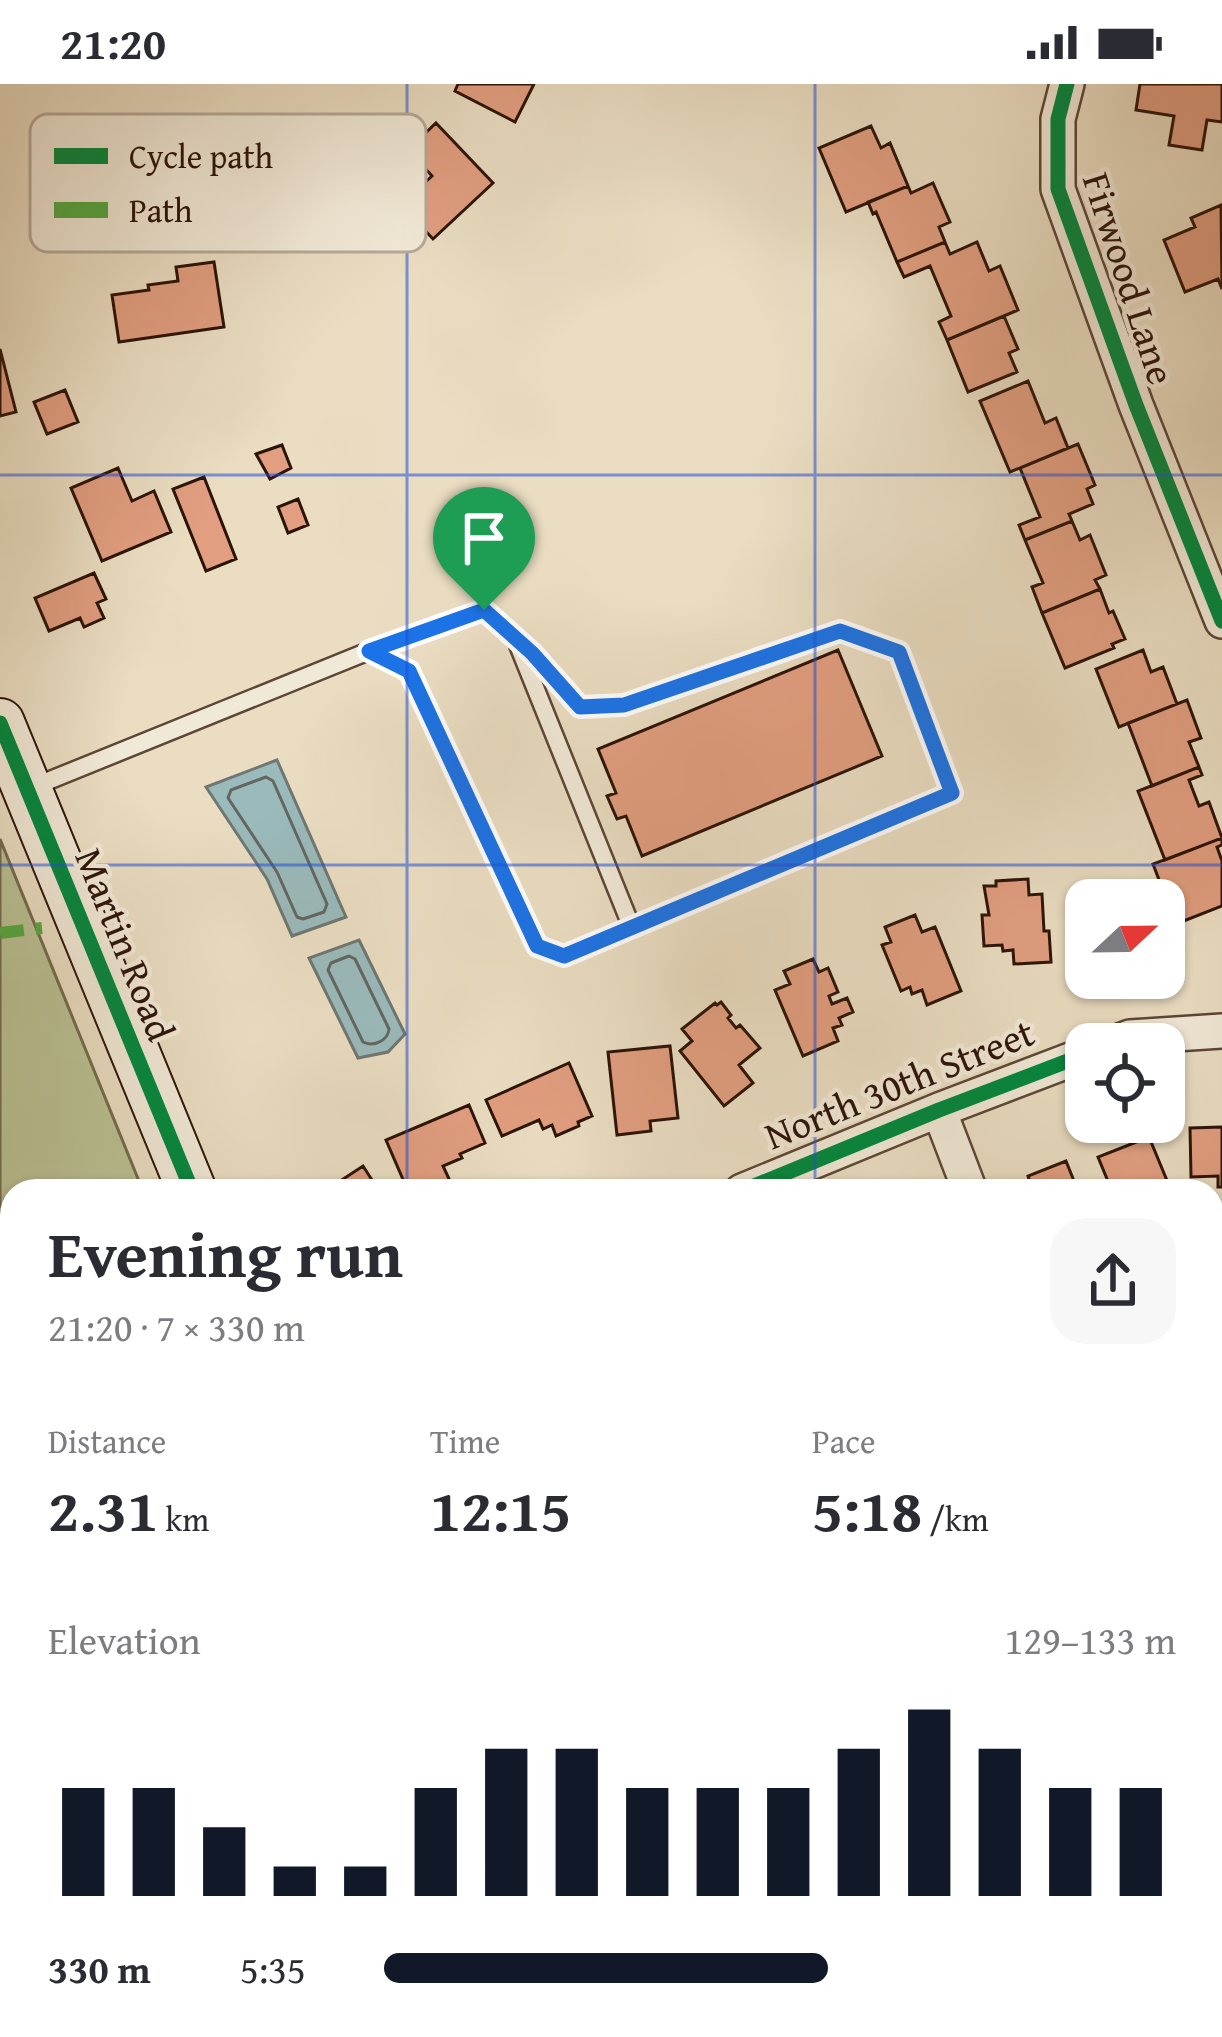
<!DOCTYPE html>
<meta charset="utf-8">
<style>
:root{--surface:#fff;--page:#f7f7f7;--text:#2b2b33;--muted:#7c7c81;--accent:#111827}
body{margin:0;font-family:"Gentium Book Plus",serif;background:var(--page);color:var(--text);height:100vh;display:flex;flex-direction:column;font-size:45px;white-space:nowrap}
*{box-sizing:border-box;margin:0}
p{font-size:39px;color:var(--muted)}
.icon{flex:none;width:66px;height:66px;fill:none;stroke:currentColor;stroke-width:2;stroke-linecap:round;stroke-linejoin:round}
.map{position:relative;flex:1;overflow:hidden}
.details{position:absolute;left:0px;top:1095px;width:1224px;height:858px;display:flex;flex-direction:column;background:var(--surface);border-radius:36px 36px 0 0;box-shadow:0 3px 9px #0004}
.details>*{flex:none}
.needle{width:78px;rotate:68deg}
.fabs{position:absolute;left:1065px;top:795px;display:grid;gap:24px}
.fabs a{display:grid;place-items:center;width:120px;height:120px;border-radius:24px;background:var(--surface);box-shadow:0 3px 9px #0004;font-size:60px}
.pin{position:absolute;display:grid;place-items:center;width:102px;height:102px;color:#fff;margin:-123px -51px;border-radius:50% 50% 50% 0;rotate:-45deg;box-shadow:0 0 12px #0007}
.pin .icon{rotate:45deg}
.round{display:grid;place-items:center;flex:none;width:126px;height:126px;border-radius:36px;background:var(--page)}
.overview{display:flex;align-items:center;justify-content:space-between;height:204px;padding:0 48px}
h1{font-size:66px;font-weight:600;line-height:90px}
.metrics{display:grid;grid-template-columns:repeat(3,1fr);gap:18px;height:204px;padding:12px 48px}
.metrics div{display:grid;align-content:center}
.metrics b{font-size:60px;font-weight:600}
.metrics small{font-size:33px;font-weight:400}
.metrics p{font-size:33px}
.chart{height:336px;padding:24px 48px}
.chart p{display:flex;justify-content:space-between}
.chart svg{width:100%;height:216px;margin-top:12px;stroke:var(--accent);stroke-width:6}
ul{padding:0 48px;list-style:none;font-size:39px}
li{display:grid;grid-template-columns:192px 144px 1fr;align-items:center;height:90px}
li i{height:30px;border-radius:15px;background:var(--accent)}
.status{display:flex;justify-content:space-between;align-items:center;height:84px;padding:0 60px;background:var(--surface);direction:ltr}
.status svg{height:33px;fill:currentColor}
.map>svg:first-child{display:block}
.green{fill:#b9c092;stroke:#726a4d;stroke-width:3}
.water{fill:#9ababb;stroke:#6e7773;stroke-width:3}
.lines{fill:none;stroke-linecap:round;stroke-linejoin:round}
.shore{stroke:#636662;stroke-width:3}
.building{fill:#e19e80;stroke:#2c1308;stroke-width:3}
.lane-casing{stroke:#5c4636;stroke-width:21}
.street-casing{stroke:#5c4636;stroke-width:38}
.secondary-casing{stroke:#2c1308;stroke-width:52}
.lane{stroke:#f1e9d7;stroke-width:16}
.street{stroke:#f1e9d7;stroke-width:33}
.secondary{stroke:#f1e9d7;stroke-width:48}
.quiet{stroke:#54a841;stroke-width:12;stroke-dasharray:24 12;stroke-linecap:butt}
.cycleway-casing{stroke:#f1e9d7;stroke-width:22}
.cycleway{stroke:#00873e;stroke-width:15}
.route-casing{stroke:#fff;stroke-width:24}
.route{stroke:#1a73e8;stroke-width:15}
.grid{fill:none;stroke:#1d4ed8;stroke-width:3;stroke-opacity:0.55}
.labels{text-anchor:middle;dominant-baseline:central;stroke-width:9;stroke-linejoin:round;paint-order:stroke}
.street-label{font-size:39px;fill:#2c1308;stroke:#f1e9d7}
.key{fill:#f1e9d7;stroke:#b6a999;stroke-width:3}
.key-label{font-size:33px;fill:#2c1308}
</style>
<div class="status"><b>21:20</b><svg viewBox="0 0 49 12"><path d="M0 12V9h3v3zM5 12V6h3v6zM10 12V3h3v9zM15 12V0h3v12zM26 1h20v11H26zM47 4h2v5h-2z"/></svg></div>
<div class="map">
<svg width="1222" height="1953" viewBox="0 0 1222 1953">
<rect width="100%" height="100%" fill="#eaddc2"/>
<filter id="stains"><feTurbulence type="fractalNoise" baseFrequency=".00167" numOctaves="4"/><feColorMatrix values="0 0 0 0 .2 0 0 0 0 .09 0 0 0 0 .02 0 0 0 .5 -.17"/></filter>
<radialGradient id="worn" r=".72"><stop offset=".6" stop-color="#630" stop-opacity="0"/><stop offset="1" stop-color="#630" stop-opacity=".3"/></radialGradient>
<path class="green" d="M 0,755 L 143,1107 L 12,1107 L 12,1373 L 0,1378 Z"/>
<path class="water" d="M 277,676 L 346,833 L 292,852 L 267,795 L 206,703 Z
M 359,856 L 405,950 L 388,968 L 358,974 L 309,874 Z"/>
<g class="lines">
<path class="shore" d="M 266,693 L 273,697 L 327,820 L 324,828 L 303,835 L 297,833 L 277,788 L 228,714 L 231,706 Z
M 349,872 L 355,875 L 389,945 C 388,957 373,963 363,958 L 328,886 L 331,879 Z"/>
</g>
<path class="building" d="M 458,0 L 534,0 L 515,38 L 455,7 Z
M 1140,0 L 1222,0 L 1222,38 L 1207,36 L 1202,66 L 1169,61 L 1174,32 L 1136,26 Z
M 436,39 L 493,99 L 433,155 L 401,121 L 432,92 L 408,66 Z
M 871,42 L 881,64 L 890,59 L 908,102 L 846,128 L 819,64 Z
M 933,99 L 950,138 L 939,143 L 945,158 L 897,178 L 876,128 L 873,130 L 868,118 L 908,102 L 911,109 Z
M 1221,121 L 1222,205 L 1218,195 L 1185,208 L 1164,156 L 1195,143 L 1191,134 Z
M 945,158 L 950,170 L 977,158 L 989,187 L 1000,182 L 1018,226 L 947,256 L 939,238 L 951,232 L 930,182 L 904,193 L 897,178 Z
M 214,178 L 224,243 L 119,258 L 112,211 L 149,206 L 148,201 L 178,197 L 176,183 Z
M 1004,232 L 1018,265 L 1009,269 L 1017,288 L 968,308 L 947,256 Z
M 0,265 L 16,328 L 0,332 Z
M 1028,297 L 1045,339 L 1056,334 L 1068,364 L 1010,388 L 980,317 Z
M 65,306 L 78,338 L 47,350 L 34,318 Z
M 1078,360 L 1095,401 L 1087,405 L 1093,420 L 1069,430 L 1072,437 L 1025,456 L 1019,441 L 1040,433 L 1020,384 Z
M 282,361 L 291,384 L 270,395 L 256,370 Z
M 118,384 L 132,417 L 154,407 L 171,448 L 102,477 L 71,404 Z
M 204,393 L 236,475 L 206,487 L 173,405 Z
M 298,415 L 308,441 L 288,449 L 278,423 Z
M 1072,437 L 1080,456 L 1090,451 L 1106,491 L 1095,496 L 1100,505 L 1042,529 L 1032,503 L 1043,499 L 1025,456 Z
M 94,489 L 106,515 L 97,519 L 104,534 L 84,543 L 80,534 L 49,547 L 35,514 Z
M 1100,505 L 1109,529 L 1113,527 L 1125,555 L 1112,560 L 1114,564 L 1065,584 L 1042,529 Z
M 838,566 L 882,672 L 642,772 L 626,732 L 617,735 L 607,712 L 616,709 L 598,665 Z
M 1143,566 L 1151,588 L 1163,583 L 1177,620 L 1119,643 L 1096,585 Z
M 1187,616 L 1201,654 L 1189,658 L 1199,683 L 1152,702 L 1128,639 Z
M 1199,683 L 1202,691 L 1189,696 L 1199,722 L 1209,718 L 1222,754 L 1165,776 L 1138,707 Z
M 1222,754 L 1222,761 L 1217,763 L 1222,777 L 1222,822 L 1176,840 L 1153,780 Z
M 1028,795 L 1029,811 L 1042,810 L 1044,847 L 1049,847 L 1051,878 L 1014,880 L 1013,866 L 1003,867 L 1002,861 L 984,862 L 982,831 L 989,831 L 984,802 L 996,802 L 996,797 Z
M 915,831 L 922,848 L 935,843 L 961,907 L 927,921 L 922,906 L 912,910 L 910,903 L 901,907 L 882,861 L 891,858 L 885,843 Z
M 813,875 L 819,888 L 828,884 L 838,908 L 829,912 L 832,920 L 847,914 L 853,928 L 839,934 L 842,941 L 833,944 L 838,957 L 803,972 L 775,906 L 790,900 L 784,887 Z
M 721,918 L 731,931 L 728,934 L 736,944 L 740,941 L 760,964 L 739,981 L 753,999 L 724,1022 L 680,967 L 692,957 L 682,945 L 715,919 L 717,921 Z
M 670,962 L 678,1034 L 650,1037 L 651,1047 L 617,1051 L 608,968 Z
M 569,979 L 592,1032 L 578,1038 L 579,1042 L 556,1052 L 552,1041 L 543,1045 L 539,1036 L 502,1052 L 486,1016 Z
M 469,1021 L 485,1059 L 460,1070 L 462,1074 L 443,1082 L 450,1097 L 428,1106 L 426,1100 L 408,1107 L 386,1056 Z
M 1222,1043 L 1222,1103 L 1218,1103 L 1218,1092 L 1191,1093 L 1190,1044 Z
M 1149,1053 L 1168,1099 L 1148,1107 L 1112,1107 L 1098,1073 Z
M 1066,1077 L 1078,1107 L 1033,1107 L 1028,1092 Z
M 363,1082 L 379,1107 L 325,1107 Z
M 1222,1794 L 1222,1842 L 1221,1842 L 1212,1834 L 1212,1806 Z
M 12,1842 L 12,1907 L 0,1912 L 0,1847 Z
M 1108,1941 L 1154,1941 L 1143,1953 L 1097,1953 Z"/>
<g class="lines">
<defs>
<path id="lane" d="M 518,561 L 632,844
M 28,705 L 369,567 L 409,587 L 537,862 L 564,872 L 952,709 L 899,568 L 840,547 L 624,621 L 580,623 L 532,569 L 484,526 L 369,567"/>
<path id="street" d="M 1067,0 L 1058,35 L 1058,105 L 1136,321 L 1222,537
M 1112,960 L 1130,953 L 1222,947
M 939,1026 L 970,1107
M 742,1107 L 939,1026 L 1086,970
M 1212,1174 L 1222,1174
M 0,1409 L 12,1404
M 1212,1903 L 1222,1910"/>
<path id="secondary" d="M 0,639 L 192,1107
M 527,1941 L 532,1953"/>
</defs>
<use href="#lane" class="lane-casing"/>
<use href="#street" class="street-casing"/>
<use href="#secondary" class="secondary-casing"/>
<use href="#lane" class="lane"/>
<use href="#street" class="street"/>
<use href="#secondary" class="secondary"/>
<path class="quiet" d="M 0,849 L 42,844"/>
<defs>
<path id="cycleway" d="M 1067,0 L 1058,35 L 1058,105 L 1136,321 L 1222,537
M 0,639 L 192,1107
M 742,1107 L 939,1026 L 1086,970"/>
</defs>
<use href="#cycleway" class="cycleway-casing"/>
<use href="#cycleway" class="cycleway"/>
</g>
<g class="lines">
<defs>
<path id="route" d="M 484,526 L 532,569 L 580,623 L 624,621 L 840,547 L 899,568 L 952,709 L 564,872 L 537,862 L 409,587 L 369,567 Z"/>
</defs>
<use href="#route" class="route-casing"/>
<use href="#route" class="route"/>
</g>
<path class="grid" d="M 407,0 L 407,1107M 815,0 L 815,1107M 0,391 L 1222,391M 0,781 L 1222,781M 0,1172 L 12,1172M 1212,1172 L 1222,1172M 0,1562 L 12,1562M 1212,1562 L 1222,1562M 407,1941 L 407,1953M 815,1941 L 815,1953"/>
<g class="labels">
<g class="street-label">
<text transform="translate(1130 194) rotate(72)">Firwood Lane</text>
<text transform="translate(126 860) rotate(68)">Martin Road</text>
<text transform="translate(899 999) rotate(-22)">North 30th Street</text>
</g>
</g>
<rect x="30" y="30" width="396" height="138" rx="18" class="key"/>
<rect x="54" y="64" width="54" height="16" fill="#00873e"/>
<rect x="54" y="118" width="54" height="16" fill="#54a841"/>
<g class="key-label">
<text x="129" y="84">Cycle path</text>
<text x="129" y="138">Path</text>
</g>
<rect width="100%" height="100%" filter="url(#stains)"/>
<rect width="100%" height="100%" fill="url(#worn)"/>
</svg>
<div class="fabs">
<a><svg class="needle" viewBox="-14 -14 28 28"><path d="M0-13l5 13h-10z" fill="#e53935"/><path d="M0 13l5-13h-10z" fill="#7c7c81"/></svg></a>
<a><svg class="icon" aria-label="locate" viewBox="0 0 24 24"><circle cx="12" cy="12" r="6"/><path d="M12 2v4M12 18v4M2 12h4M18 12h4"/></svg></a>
</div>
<div class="pin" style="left:484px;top:526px;background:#1e9e55"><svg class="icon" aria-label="arrive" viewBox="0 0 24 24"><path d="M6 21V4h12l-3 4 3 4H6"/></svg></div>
<section class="details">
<div class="overview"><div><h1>Evening run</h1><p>21:20 · 7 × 330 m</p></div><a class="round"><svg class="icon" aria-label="share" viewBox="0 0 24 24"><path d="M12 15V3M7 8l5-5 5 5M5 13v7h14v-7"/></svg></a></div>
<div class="metrics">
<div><p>Distance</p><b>2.31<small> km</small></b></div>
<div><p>Time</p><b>12:15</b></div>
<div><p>Pace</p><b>5:18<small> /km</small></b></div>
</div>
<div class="chart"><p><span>Elevation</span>129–133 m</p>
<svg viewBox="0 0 160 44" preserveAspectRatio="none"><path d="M5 44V22M15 44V22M25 44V30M35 44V38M45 44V38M55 44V22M65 44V14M75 44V14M85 44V22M95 44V22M105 44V22M115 44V14M125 44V6M135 44V14M145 44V22M155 44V22"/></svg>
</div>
<ul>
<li><b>330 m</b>5:35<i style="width:56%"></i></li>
</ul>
</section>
</div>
